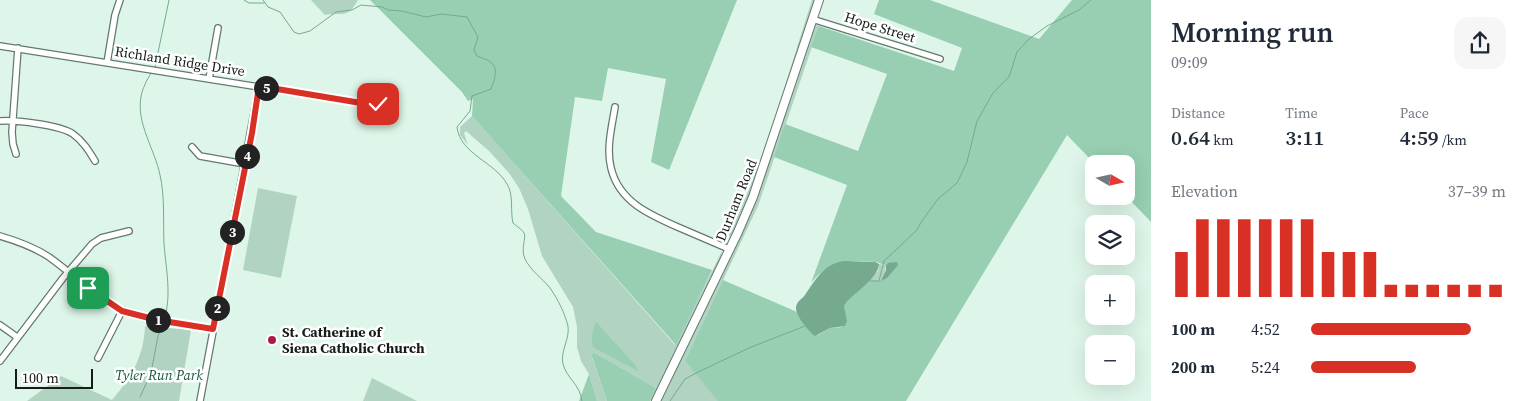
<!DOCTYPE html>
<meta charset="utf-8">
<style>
:root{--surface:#fff;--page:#f6f6f7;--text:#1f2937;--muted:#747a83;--accent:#d93025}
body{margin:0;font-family:"Source Serif 4",serif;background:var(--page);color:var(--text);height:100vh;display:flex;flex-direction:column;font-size:19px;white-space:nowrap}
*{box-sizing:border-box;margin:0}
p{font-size:16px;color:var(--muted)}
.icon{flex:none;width:28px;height:28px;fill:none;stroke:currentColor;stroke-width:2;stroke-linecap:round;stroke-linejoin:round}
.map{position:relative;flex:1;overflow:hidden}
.drawer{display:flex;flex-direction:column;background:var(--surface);width:375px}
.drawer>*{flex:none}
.needle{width:32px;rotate:99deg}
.buttons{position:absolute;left:1085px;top:155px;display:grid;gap:10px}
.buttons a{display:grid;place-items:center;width:50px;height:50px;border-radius:10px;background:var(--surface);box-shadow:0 5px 20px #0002;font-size:25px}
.scale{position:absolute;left:15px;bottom:12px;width:78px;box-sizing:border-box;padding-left:5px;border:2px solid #141d18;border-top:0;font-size:14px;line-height:18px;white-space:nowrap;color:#141d18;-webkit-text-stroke:4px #fff;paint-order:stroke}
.pin{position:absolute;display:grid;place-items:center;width:42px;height:42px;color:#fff;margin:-21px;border-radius:10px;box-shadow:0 2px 8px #0006}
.km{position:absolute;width:25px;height:25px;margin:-12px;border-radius:50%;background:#222;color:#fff;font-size:14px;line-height:25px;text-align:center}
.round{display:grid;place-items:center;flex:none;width:52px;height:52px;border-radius:15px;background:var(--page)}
.overview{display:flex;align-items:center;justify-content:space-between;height:85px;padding:0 20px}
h1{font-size:28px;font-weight:600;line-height:38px}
.metrics{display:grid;grid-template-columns:repeat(3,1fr);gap:8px;height:85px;padding:5px 20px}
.metrics div{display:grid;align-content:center}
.metrics b{font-size:21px;font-weight:600}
.metrics small{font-size:14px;font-weight:400}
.metrics p{font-size:14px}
.chart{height:140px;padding:10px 20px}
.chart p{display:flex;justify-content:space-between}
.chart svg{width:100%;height:90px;margin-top:5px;stroke:var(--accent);stroke-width:6}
ul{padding:0 20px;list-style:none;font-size:16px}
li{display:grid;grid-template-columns:80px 60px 1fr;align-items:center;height:38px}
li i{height:12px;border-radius:6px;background:var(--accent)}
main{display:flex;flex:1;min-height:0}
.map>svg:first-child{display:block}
.green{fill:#b1d3c1}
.forest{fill:#98ceb2}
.water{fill:#75aa8f}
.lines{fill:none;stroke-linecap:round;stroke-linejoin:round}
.stream{stroke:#75aa8f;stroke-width:1}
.minor-casing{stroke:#63796d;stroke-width:8}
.major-casing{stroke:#63796d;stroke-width:10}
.minor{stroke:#fff;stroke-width:5.5}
.major{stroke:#fff;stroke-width:8}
.route-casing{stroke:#fff;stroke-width:10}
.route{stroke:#d93025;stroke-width:6}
.poi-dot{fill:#ae1a45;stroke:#fff;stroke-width:2}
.labels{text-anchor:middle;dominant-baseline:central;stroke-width:5;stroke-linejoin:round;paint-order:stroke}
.street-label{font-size:14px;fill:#141d18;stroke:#fff}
.poi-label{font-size:14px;font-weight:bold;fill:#141d18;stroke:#fff;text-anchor:start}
.park-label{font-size:14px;font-style:italic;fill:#16573c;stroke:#fff}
</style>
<main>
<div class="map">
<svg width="1151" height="401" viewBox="0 0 1151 401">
<rect width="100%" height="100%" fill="#def6e9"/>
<path class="green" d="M 311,0 L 358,0 C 346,21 342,11 325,15 Z
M 812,0 L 814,0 C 797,55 780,109 761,163 C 754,184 744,225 727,239 C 764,163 786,80 812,0 Z
M 816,25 L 819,26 L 758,206 L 685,361 L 719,401 L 660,401 L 747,220 L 814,26 Z
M 472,116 L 675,345 L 722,251 L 721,260 L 654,401 L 650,401 L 656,388 L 595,353 L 592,358 L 607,401 L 597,401 L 589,374 L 581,361 L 577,347 L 577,327 L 573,307 L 542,256 L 528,209 L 519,188 L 509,173 L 489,151 L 466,131 L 464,133 L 468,145 L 460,135 L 460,127 Z
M 258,188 L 297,196 L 281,278 L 243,270 Z
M 879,264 L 886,265 C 885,272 885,275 881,281 L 868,283 L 878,271 Z
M 145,326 L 191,330 L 179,401 L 27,401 L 61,376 L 112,400 C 131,378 144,356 145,326 Z
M 372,378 L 417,401 L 363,401 Z"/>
<path class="forest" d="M 370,0 L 737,0 L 669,170 L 651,162 L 666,79 L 608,68 L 602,101 L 575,97 L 561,196 L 596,232 L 712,270 L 676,345 L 472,116 L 473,99 L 468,101 L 462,92 Z
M 879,0 L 930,0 L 1039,39 L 1072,0 L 1151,0 L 1151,222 L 1126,196 L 1126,164 L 1095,164 L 1067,135 L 906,401 L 718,401 L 685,361 L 723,280 L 797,312 L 805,326 L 818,335 L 830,328 L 842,327 L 846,321 L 844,306 C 850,298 858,288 867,283 C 871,281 881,281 887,278 L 888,263 L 886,265 C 881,265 880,262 875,262 C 847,260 831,259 811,283 L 847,185 L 774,157 L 785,124 L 858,151 L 887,74 L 811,47 L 819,26 L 954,71 L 962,48 L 874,14 Z
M 596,322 L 636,366 L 638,371 L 593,347 C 590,338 593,330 596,322 Z
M 595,353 L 656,388 L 650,401 L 607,401 L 592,357 L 592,354 Z
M 589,374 L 597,401 L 579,401 Z"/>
<path class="water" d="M 845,261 L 875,262 L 879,264 C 878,280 853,292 844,306 L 847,321 L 845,326 L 830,328 L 815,336 C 809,332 795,315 796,307 C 797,301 802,299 805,295 C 816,279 824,263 845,261 Z
M 897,262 L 898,265 L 887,278 L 881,281 L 886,270 L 886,265 L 888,263 Z"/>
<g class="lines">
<path class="stream" d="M 244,0 L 249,3 L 264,3
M 263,0 L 268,7 L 280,12 L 294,32 L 299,34 L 310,31 L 336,12 L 352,10 L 361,5 L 382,7 L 388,10 L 402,11 L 426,17 L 441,14 L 467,17 L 478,37 L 474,50 L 477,56 C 481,58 486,59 489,61 C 500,67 494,81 491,89 L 472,96 L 470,111 L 457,127 C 460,154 495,162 507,184 C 514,195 510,211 513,223 C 516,226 523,230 524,233 C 527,238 520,248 525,259 C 531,271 542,278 550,288 C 558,299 565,314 568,326 C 570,339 560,351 563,364 C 567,379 580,384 582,401
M 155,67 L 169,0
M 151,73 C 147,80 142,89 141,97 C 136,123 155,150 160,175 C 165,197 163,221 164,244 C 166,269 172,296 164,320
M 869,281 L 879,281 L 884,261 L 916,231 L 922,221 L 938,199 L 957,183 L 960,177 L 967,162 L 977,121 L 993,93 L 1009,77 L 1017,52 L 1029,39 L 1047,26 L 1079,10 L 1091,0
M 140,397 L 151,373 L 158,336 L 163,324
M 670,401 L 685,379 L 698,372 L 749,348 L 805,326"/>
<defs>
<path id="minor" d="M 812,19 L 940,59
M 0,46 L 367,104 L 377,104 L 386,101
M 107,63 L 115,15 L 120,0
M 209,79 L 218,28
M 615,107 C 612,126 606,148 611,168 C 619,202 650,215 680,228 C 696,235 713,242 729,249
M 0,121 C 16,120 60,125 73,134 C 83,141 89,151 95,161
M 192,147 L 200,156 L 245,164
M 16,154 L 13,144 L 12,132 L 18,48
M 0,236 C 17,241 34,247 49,257 C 73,274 94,296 120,309 C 144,321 187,325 213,329
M 0,325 L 17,337
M 98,358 L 122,311
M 0,361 L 63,278 L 92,244 L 101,238 L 129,231
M 200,401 L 259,86"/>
<path id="major" d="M 656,401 L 738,232 L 753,197 L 819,0"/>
</defs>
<use href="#minor" class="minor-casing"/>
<use href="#major" class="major-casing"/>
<use href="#minor" class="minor"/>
<use href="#major" class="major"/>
</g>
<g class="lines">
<defs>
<path id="route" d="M 88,288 L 122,311 L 157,320 L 213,329 L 252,133 L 259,86 L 367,104 L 378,104"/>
</defs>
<use href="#route" class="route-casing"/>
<use href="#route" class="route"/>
</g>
<circle class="poi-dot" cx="272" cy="340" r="5"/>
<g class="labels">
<g class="street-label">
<text transform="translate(880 27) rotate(17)">Hope Street</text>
<text transform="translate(180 61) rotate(9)">Richland Ridge Drive</text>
<text transform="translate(736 200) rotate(-68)">Durham Road</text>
</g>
<g class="poi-label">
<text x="282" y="332">St. Catherine of<tspan x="282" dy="16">Siena Catholic Church</tspan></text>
</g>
<g class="park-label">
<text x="159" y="375">Tyler Run Park</text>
</g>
</g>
</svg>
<div class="buttons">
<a><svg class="needle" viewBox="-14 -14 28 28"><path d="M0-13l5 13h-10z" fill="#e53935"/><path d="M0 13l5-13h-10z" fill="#747a83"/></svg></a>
<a><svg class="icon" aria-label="layers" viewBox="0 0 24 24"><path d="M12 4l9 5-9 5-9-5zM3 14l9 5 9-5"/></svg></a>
<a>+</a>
<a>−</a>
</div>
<div class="scale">100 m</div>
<div class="pin" style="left:88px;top:288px;background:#1e9e55"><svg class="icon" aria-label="arrive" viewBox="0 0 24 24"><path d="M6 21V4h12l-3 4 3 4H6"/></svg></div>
<div class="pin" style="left:378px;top:104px;background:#d93025"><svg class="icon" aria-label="check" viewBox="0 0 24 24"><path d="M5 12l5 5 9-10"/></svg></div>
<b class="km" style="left:158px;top:320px">1</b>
<b class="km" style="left:217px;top:308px">2</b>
<b class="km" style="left:232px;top:232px">3</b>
<b class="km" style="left:247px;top:156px">4</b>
<b class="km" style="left:266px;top:88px">5</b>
</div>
<section class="drawer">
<div class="overview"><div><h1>Morning run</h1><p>09:09</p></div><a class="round"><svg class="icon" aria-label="share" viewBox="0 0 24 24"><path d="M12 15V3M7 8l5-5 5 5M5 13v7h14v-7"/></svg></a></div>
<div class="metrics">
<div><p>Distance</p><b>0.64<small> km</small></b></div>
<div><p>Time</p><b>3:11</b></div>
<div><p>Pace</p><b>4:59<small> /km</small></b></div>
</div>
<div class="chart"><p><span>Elevation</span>37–39 m</p>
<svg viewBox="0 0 160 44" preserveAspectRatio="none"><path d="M5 44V22M15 44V6M25 44V6M35 44V6M45 44V6M55 44V6M65 44V6M75 44V22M85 44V22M95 44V22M105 44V38M115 44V38M125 44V38M135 44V38M145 44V38M155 44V38"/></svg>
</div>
<ul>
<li><b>100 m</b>4:52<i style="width:82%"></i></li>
<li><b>200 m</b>5:24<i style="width:54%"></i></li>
</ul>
</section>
</main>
